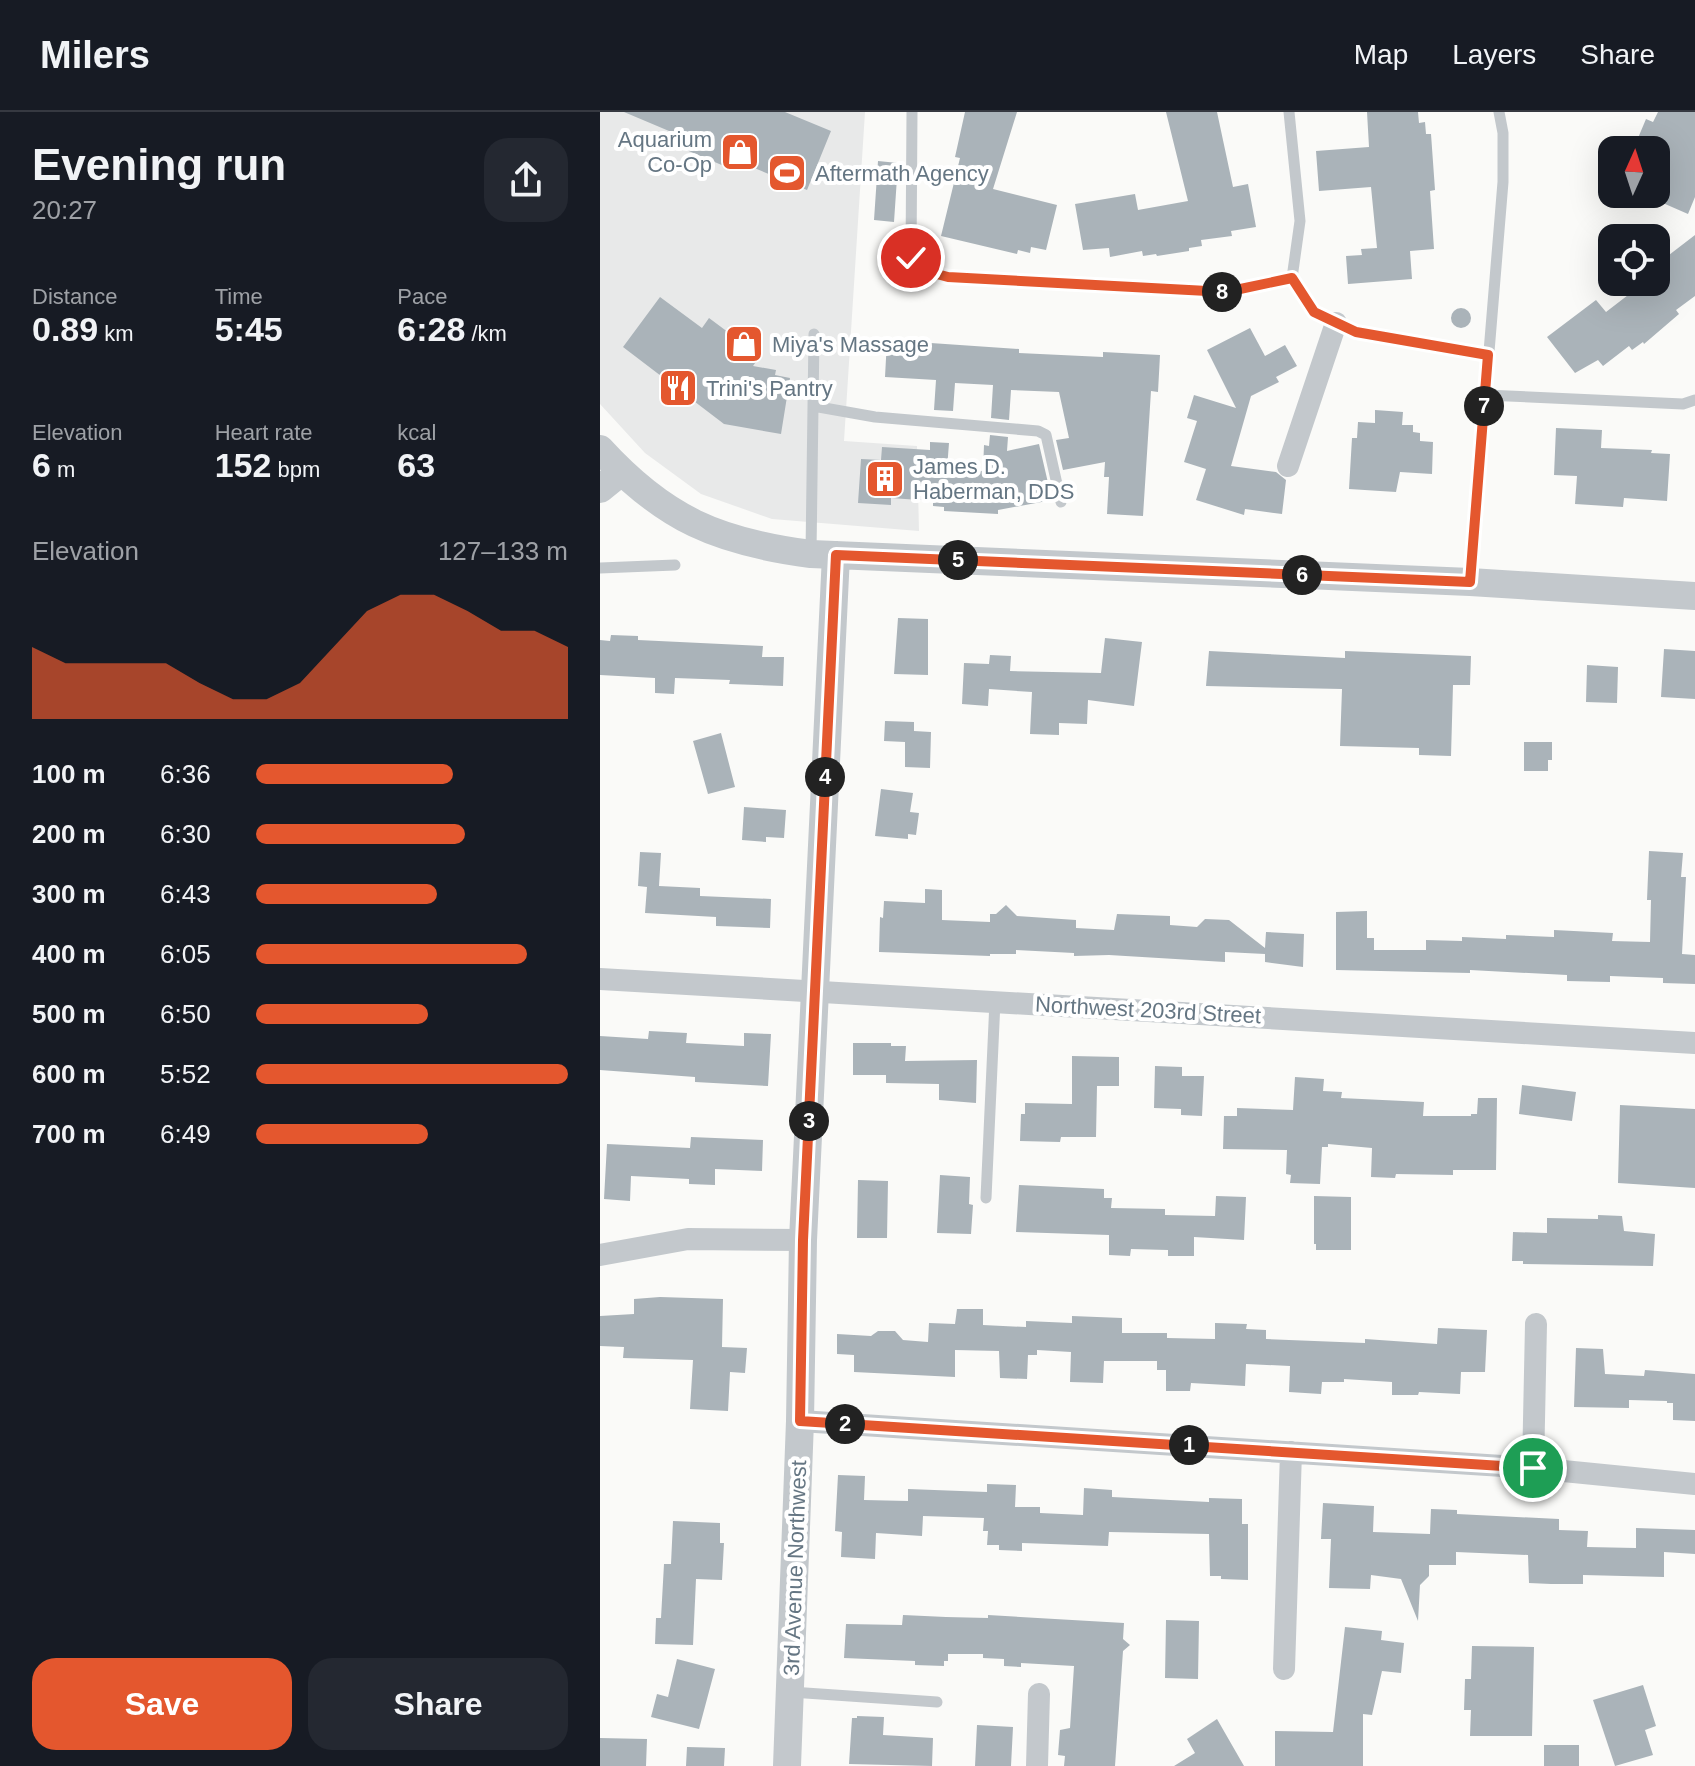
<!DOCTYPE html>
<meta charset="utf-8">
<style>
:root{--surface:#171b24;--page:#242831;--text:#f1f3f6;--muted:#9ea1a6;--line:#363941;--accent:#e4572e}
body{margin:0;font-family:Helvetica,sans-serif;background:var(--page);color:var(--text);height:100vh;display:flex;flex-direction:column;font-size:30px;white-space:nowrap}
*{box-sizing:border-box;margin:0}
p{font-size:26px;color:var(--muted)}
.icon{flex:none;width:44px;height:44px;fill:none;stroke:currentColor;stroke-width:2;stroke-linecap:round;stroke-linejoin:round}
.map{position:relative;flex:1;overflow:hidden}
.panel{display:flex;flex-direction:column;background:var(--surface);width:600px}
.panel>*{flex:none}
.needle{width:52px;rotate:3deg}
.fabs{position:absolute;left:998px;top:24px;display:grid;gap:16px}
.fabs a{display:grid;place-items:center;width:72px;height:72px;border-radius:16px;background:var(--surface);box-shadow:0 8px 32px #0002;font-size:40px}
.pin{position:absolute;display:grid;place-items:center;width:68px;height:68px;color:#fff;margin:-34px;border:4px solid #fff;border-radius:50%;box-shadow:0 2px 8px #0007}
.km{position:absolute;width:40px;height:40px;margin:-20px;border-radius:50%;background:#222;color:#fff;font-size:22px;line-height:40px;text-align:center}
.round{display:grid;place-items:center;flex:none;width:84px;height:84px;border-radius:24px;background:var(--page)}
.headline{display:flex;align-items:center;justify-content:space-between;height:136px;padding:0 32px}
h1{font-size:44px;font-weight:800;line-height:60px}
.metrics{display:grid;grid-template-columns:repeat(3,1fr);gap:12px;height:136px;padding:8px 32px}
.metrics div{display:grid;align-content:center}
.metrics b{font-size:34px;font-weight:800}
.metrics small{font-size:22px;font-weight:400}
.metrics p{font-size:22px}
.chart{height:224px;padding:16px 32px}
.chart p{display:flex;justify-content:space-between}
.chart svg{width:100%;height:144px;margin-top:8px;fill:var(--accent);opacity:.7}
.primary-button{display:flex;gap:16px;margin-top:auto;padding:16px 32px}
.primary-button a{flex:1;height:92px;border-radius:24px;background:var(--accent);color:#fff;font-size:32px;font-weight:800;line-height:92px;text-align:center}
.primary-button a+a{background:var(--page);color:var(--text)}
ul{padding:0 32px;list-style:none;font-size:26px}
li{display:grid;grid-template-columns:128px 96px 1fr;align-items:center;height:60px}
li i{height:20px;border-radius:10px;background:var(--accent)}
header{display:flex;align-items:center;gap:48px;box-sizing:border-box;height:112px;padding:0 40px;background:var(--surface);border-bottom:2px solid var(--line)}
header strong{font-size:38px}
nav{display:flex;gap:44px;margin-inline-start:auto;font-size:28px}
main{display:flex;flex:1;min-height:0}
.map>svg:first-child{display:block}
.built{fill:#e8e9e9}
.building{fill:#aab3b9}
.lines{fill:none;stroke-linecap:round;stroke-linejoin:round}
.service{stroke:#c3c8cc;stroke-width:11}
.minor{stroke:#c3c8cc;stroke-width:22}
.tertiary{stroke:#c3c8cc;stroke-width:28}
.route-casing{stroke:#fff;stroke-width:16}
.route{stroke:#e4572e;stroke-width:10}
.labels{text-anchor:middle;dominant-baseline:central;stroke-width:8;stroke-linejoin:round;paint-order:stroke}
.poi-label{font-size:22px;fill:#657683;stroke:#fff;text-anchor:start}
.street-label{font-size:22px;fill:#657683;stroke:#fff}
</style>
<header>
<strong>Milers</strong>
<nav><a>Map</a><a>Layers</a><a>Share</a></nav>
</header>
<main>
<section class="panel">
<div class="headline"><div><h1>Evening run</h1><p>20:27</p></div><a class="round"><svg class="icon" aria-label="share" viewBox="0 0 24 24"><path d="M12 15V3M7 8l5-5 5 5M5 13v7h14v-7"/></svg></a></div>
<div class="metrics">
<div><p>Distance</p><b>0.89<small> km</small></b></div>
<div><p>Time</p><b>5:45</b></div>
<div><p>Pace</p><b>6:28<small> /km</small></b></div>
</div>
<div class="metrics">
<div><p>Elevation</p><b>6<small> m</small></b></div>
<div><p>Heart rate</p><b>152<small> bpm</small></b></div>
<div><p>kcal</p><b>63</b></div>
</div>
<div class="chart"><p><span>Elevation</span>127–133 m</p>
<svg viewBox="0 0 160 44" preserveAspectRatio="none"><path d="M0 44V22L10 27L20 27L30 27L40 27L50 33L60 38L70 38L80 33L90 22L100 11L110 6L120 6L130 11L140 17L150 17L160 22V44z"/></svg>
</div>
<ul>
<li><b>100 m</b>6:36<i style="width:63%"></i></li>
<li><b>200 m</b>6:30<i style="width:67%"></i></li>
<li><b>300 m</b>6:43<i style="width:58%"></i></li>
<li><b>400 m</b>6:05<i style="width:87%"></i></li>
<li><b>500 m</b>6:50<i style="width:55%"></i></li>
<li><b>600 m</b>5:52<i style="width:100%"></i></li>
<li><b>700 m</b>6:49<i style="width:55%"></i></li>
</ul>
<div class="primary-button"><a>Save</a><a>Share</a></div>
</section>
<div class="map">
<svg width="1095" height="1654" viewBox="0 0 1095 1654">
<rect width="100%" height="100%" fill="#fafaf8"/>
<path class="built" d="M 0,0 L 265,0 L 244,329 L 317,334 L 319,419 L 172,407 L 101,382 L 45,341 L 0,292 Z"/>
<path class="building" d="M 24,0 L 185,0 L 231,19 L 207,78 L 128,45 L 124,54 L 84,37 L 88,27 Z
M 365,0 L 417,0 L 393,77 L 457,93 L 446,138 L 431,135 L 430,141 L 418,138 L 417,142 L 341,124 L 360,46 L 355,45 Z
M 566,0 L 617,0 L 633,75 L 648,72 L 656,115 L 631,119 L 632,124 L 601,128 L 602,134 L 589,136 L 589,139 L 557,144 L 556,142 L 543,144 L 542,139 L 510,145 L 509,136 L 483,138 L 475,92 L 535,82 L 538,98 L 588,89 Z
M 767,0 L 818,0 L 819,11 L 825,10 L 826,22 L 831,22 L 835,78 L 830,79 L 834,137 L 810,139 L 812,167 L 748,172 L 746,144 L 762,143 L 761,137 L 777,136 L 771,75 L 719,79 L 716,39 L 769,35 Z
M 1058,0 L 1095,0 L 1095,85 L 1088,102 L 1056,88 L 1056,38 L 1033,38 L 1046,7 L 1053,10 Z
M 278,49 L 298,51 L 294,110 L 274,108 Z
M 1095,123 L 1095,184 L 1076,198 L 1079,202 L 1044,232 L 1043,230 L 1032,238 L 1029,234 L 1003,254 L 998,248 L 975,261 L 947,225 L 996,188 L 1006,200 L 1045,170 L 1056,170 L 1056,153 Z
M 60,185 L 102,216 L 109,206 L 160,244 L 153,254 L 176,258 L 175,263 L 190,266 L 181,322 L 124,312 L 23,235 Z
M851 206a10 10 0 1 1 20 0a10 10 0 1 1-20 0Z
M 650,216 L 665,244 L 685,233 L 697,254 L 676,265 L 679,270 L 651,284 L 631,354 L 676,360 L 686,368 L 682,402 L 645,397 L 644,403 L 596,388 L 606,357 L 584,350 L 597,309 L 587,306 L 594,283 L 636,296 L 607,238 Z
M 287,228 L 419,237 L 419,241 L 503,245 L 503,240 L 560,243 L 558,280 L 551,279 L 543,404 L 507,402 L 509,365 L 504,365 L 505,350 L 463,358 L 456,328 L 469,326 L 459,280 L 411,278 L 409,308 L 391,306 L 393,273 L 355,271 L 353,299 L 334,298 L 336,268 L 285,265 Z
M 775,298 L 803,300 L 802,313 L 813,313 L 813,320 L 820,321 L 820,329 L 833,330 L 832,362 L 800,360 L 796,380 L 749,377 L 752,326 L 757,326 L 758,310 L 775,311 Z
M 956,316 L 1002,318 L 1001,336 L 1052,338 L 1051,341 L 1070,342 L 1067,389 L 1024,386 L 1023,395 L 975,392 L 977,364 L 954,363 Z
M 390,323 L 408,325 L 407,339 L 439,332 L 452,388 L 398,398 L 398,402 L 344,399 L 344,395 L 333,394 L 333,389 L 291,386 L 291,393 L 258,391 L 261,347 L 281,348 L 282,335 L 330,338 L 330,330 L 349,331 L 347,357 L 383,359 L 384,333 L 389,334 Z
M 298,506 L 328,507 L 328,563 L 294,562 Z
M 11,523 L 38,524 L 38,528 L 163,534 L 162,545 L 184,545 L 183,574 L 129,572 L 130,568 L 75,566 L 74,582 L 55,581 L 55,566 L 0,563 L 0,528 L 10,529 Z
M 505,526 L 542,530 L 534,594 L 488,588 L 487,612 L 459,611 L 459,623 L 430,622 L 432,580 L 389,577 L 388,594 L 362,592 L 364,551 L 389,552 L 390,543 L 411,544 L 410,559 L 501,561 Z
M 1064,537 L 1095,539 L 1095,587 L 1061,585 Z
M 609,539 L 745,546 L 745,539 L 871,544 L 870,573 L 853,573 L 851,644 L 819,643 L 819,636 L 740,634 L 742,577 L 606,574 Z
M 987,553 L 1018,555 L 1017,591 L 986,590 Z
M 285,609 L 314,610 L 314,619 L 331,620 L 330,656 L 305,655 L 305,630 L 284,629 Z
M 121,621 L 135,675 L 108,682 L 93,629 Z
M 924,630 L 952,630 L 952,648 L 948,648 L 948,659 L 924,659 Z
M 281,677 L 313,681 L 310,700 L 319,701 L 316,723 L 308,722 L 308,727 L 275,724 Z
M 144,695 L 186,698 L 184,726 L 166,725 L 166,730 L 142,728 Z
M 1049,739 L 1083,741 L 1081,765 L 1086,765 L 1082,842 L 1095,843 L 1095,872 L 1063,871 L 1063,866 L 1010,864 L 1010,870 L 967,869 L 967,863 L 870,858 L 870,861 L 736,858 L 736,800 L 767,799 L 767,826 L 774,826 L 774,838 L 826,838 L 826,828 L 862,829 L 862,825 L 906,827 L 906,823 L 954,825 L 954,818 L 1013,821 L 1012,829 L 1050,830 L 1051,788 L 1047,788 Z
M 40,740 L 61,741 L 59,774 L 100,776 L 100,784 L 171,787 L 170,816 L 116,814 L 116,805 L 45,801 L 47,775 L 38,774 Z
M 325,777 L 342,778 L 342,808 L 390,810 L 390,802 L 396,802 L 406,793 L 417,804 L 476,808 L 476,816 L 514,818 L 517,802 L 570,804 L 570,813 L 597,815 L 605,807 L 629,808 L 665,836 L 666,820 L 704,822 L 703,855 L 665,850 L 665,842 L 625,840 L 625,850 L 509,843 L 474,844 L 474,841 L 416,838 L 416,842 L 390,842 L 390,844 L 279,840 L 280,805 L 283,806 L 284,789 L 325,791 Z
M 49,919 L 87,921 L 86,931 L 144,934 L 144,921 L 171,922 L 168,974 L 95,970 L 95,965 L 0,958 L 0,924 L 48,927 Z
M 253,931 L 291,931 L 291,934 L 306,934 L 305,949 L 377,948 L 376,991 L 339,988 L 339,972 L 286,971 L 286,963 L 253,963 Z
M 472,944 L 519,945 L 519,974 L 497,974 L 496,1025 L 461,1025 L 460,1030 L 420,1029 L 421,1002 L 425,1002 L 425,991 L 472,992 Z
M 555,954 L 582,955 L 582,964 L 604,964 L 602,1004 L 581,1003 L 581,997 L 554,996 Z
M 695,965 L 724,967 L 723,979 L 742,980 L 741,986 L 824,990 L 823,1004 L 871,1004 L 871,1002 L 877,1002 L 878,986 L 897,986 L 896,1058 L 853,1058 L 853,1063 L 796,1062 L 795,1066 L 771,1065 L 772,1036 L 728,1032 L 728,1035 L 722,1035 L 720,1072 L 690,1071 L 691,1063 L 686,1062 L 687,1038 L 623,1037 L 624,1004 L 637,1004 L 637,996 L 693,998 Z
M 922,973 L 976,980 L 972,1009 L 919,1002 Z
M 1020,993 L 1095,997 L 1095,1076 L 1018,1071 Z
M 91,1025 L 163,1028 L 162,1059 L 115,1057 L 115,1073 L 89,1072 L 89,1067 L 31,1064 L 30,1089 L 4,1087 L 7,1032 L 90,1036 Z
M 340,1063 L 370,1065 L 369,1092 L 373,1093 L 371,1122 L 337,1121 Z
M 258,1068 L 288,1069 L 287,1126 L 257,1126 Z
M 419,1073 L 504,1077 L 504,1086 L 512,1086 L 511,1096 L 565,1097 L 565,1103 L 615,1104 L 616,1084 L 646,1085 L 644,1128 L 594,1125 L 594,1144 L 568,1144 L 568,1138 L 531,1137 L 530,1144 L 509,1143 L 509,1123 L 416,1120 Z
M 714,1084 L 751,1085 L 751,1138 L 716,1138 L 716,1132 L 714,1132 Z
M 998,1103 L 1022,1104 L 1024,1119 L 1055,1122 L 1053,1154 L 923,1152 L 923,1149 L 912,1149 L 913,1120 L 947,1121 L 947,1106 L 998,1107 Z
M 60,1185 L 123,1187 L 122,1235 L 147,1236 L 145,1261 L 130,1260 L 128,1299 L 90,1297 L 93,1248 L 23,1246 L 24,1235 L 0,1234 L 0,1204 L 34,1202 L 34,1187 Z
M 357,1197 L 383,1197 L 383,1213 L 426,1215 L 426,1209 L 472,1211 L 472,1204 L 522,1206 L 522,1221 L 567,1221 L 567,1226 L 615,1227 L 615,1211 L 647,1212 L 646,1217 L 666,1218 L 666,1227 L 765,1231 L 765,1227 L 837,1232 L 838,1216 L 887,1218 L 885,1260 L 861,1260 L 860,1282 L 819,1280 L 818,1283 L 792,1283 L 792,1270 L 744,1267 L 744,1270 L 722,1270 L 721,1282 L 689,1280 L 690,1254 L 646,1252 L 645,1274 L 591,1271 L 590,1279 L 566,1279 L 566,1258 L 557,1258 L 557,1249 L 504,1249 L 503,1271 L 470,1270 L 471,1240 L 437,1238 L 437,1243 L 428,1243 L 427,1267 L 400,1266 L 399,1239 L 355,1238 L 355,1265 L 254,1260 L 254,1243 L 237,1242 L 237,1222 L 271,1224 L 278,1219 L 295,1219 L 303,1228 L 328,1230 L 329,1211 L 355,1212 Z
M 976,1236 L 1003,1237 L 1005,1262 L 1044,1264 L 1045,1258 L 1095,1262 L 1095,1309 L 1073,1308 L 1073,1291 L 1067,1291 L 1067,1289 L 1029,1288 L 1029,1296 L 974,1295 Z
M 238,1363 L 265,1364 L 264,1388 L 308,1389 L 308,1377 L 387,1380 L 387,1372 L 416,1373 L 415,1395 L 440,1395 L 440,1401 L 483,1403 L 484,1376 L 512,1378 L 512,1385 L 609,1390 L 609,1386 L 642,1387 L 642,1412 L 648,1412 L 648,1468 L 621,1467 L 621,1464 L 610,1464 L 609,1422 L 509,1420 L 508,1434 L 422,1431 L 422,1439 L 399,1438 L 399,1433 L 387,1433 L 388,1419 L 383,1419 L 384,1406 L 323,1404 L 322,1424 L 276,1421 L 275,1447 L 241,1445 L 242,1420 L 235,1419 Z
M 723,1391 L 774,1394 L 773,1420 L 830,1422 L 831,1397 L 857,1398 L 857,1402 L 959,1407 L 959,1418 L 988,1419 L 987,1435 L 1036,1436 L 1036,1416 L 1095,1418 L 1095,1442 L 1064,1440 L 1064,1465 L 983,1463 L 983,1472 L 951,1472 L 929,1471 L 928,1443 L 856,1440 L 856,1453 L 829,1453 L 829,1464 L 820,1473 L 818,1509 L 801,1467 L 771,1463 L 770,1477 L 729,1476 L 731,1427 L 721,1427 Z
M 73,1409 L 120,1411 L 120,1431 L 124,1431 L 122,1468 L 96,1467 L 93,1533 L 55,1532 L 56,1506 L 61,1506 L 64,1452 L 71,1452 Z
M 303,1503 L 346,1505 L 388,1506 L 388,1503 L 524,1511 L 523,1527 L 530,1533 L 523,1539 L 515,1654 L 464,1654 L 465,1644 L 458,1643 L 460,1618 L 470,1616 L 474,1554 L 421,1551 L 421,1555 L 404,1554 L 404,1547 L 383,1546 L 383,1542 L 348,1542 L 348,1549 L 344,1549 L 344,1554 L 315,1553 L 315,1549 L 244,1546 L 246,1512 L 302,1513 Z
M 566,1508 L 599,1509 L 598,1567 L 565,1566 Z
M 745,1515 L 782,1519 L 781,1528 L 804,1531 L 801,1561 L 782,1559 L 772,1603 L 763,1602 L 763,1654 L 675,1654 L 675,1619 L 733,1620 Z
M 872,1534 L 934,1535 L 932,1624 L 870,1624 L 871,1598 L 864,1598 L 865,1567 L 871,1567 Z
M 77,1547 L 115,1557 L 99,1617 L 51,1605 L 57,1582 L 68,1585 Z
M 1043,1573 L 1056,1614 L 1045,1618 L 1053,1643 L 1015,1654 L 993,1588 Z
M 257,1604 L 284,1605 L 283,1623 L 333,1626 L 332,1654 L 249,1652 L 252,1606 L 257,1606 Z
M 617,1607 L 644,1654 L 574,1654 L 595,1641 L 587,1627 Z
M 377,1613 L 413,1615 L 411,1654 L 375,1654 Z
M 0,1626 L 47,1627 L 46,1654 L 0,1654 Z
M 944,1633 L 979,1633 L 979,1654 L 944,1654 Z
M 87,1635 L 125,1636 L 124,1654 L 86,1654 Z"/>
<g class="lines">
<path class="service" d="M 312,0 L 311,146 L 322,158 L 348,165 L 626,180 L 692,166
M 689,0 L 700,109 L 692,166 L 714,200 L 756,220 L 888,243
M 885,283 L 1083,292 L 1095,288
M 213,294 L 275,305 L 438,319 L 446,323 L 461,390
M 211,441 L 214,222
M 0,456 L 75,453
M 870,470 L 903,70 L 903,21 L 899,0
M 386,1086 L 395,889
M 191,1580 L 337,1590"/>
<path class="minor" d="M 688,354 L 736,211
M 0,867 L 1095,931
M 0,1143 L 88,1127 L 203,1128
M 200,1309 L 933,1356 L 1095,1372
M 933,1356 L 936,1212
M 684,1557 L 691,1340
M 437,1654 L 439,1582"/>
<path class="tertiary" d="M 0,337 C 64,407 118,430 211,442 L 870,470 L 1095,484
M 0,377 L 21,360
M 187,1654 L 200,1309 L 203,1128 L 236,443"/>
</g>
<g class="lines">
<defs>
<path id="route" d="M 311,146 L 322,158 L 348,165 L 626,180 L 692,166 L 714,200 L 756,220 L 888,243 L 870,470 L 236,443 L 203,1128 L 200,1309 L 933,1356"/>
</defs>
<use href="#route" class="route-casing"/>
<use href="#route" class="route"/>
</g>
<defs>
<symbol id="shop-square" viewBox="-11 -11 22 22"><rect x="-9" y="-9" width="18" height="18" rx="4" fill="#e4572e" stroke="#fff"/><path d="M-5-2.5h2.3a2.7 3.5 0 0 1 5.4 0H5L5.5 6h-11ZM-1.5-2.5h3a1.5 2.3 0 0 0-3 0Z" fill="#fff"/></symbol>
<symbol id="stadium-square" viewBox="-11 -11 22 22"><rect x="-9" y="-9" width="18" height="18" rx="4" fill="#e4572e" stroke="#fff"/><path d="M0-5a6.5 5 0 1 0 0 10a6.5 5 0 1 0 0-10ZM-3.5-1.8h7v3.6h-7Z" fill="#fff"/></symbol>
<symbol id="restaurant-square" viewBox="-11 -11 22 22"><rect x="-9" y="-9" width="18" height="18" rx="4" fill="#e4572e" stroke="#fff"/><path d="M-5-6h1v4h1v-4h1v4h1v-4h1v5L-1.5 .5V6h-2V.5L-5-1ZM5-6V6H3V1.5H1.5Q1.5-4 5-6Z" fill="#fff"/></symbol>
<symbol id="building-square" viewBox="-11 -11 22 22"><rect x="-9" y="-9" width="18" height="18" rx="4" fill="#e4572e" stroke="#fff"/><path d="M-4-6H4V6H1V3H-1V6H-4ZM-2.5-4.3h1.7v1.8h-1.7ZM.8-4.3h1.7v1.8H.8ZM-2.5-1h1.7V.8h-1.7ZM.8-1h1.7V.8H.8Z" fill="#fff"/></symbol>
</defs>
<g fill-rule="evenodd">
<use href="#shop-square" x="118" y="18" width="44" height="44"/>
<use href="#stadium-square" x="165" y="39" width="44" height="44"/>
<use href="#shop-square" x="122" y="210" width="44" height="44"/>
<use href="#restaurant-square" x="56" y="254" width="44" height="44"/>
<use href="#building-square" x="263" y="345" width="44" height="44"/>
</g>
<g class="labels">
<g class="poi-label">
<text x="112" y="27" text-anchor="end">Aquarium<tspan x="112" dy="25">Co-Op</tspan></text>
<text x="215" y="61">Aftermath Agency</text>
<text x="172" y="232">Miya's Massage</text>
<text x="106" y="276">Trini's Pantry</text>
<text x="313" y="354">James D.<tspan x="313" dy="25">Haberman, DDS</tspan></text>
</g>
<g class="street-label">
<text transform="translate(548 898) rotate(3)">Northwest 203rd Street</text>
<text transform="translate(195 1456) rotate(-88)">3rd Avenue Northwest</text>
</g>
</g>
</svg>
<div class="fabs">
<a><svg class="needle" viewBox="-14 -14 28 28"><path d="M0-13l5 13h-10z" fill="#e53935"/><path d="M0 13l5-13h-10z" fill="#9ea1a6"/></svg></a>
<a><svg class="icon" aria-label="locate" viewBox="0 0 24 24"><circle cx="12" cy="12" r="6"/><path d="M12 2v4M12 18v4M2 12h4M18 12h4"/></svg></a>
</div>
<div class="pin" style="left:933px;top:1356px;background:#1e9e55"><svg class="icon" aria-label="arrive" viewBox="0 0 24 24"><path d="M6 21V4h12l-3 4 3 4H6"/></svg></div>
<div class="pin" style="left:311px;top:146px;background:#d93025"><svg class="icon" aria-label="check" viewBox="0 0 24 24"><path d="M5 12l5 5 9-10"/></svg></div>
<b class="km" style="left:589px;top:1333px">1</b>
<b class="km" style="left:245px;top:1312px">2</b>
<b class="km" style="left:209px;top:1009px">3</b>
<b class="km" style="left:225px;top:665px">4</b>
<b class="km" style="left:358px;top:448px">5</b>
<b class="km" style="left:702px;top:463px">6</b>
<b class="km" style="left:884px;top:294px">7</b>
<b class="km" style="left:622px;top:180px">8</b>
</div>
</main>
